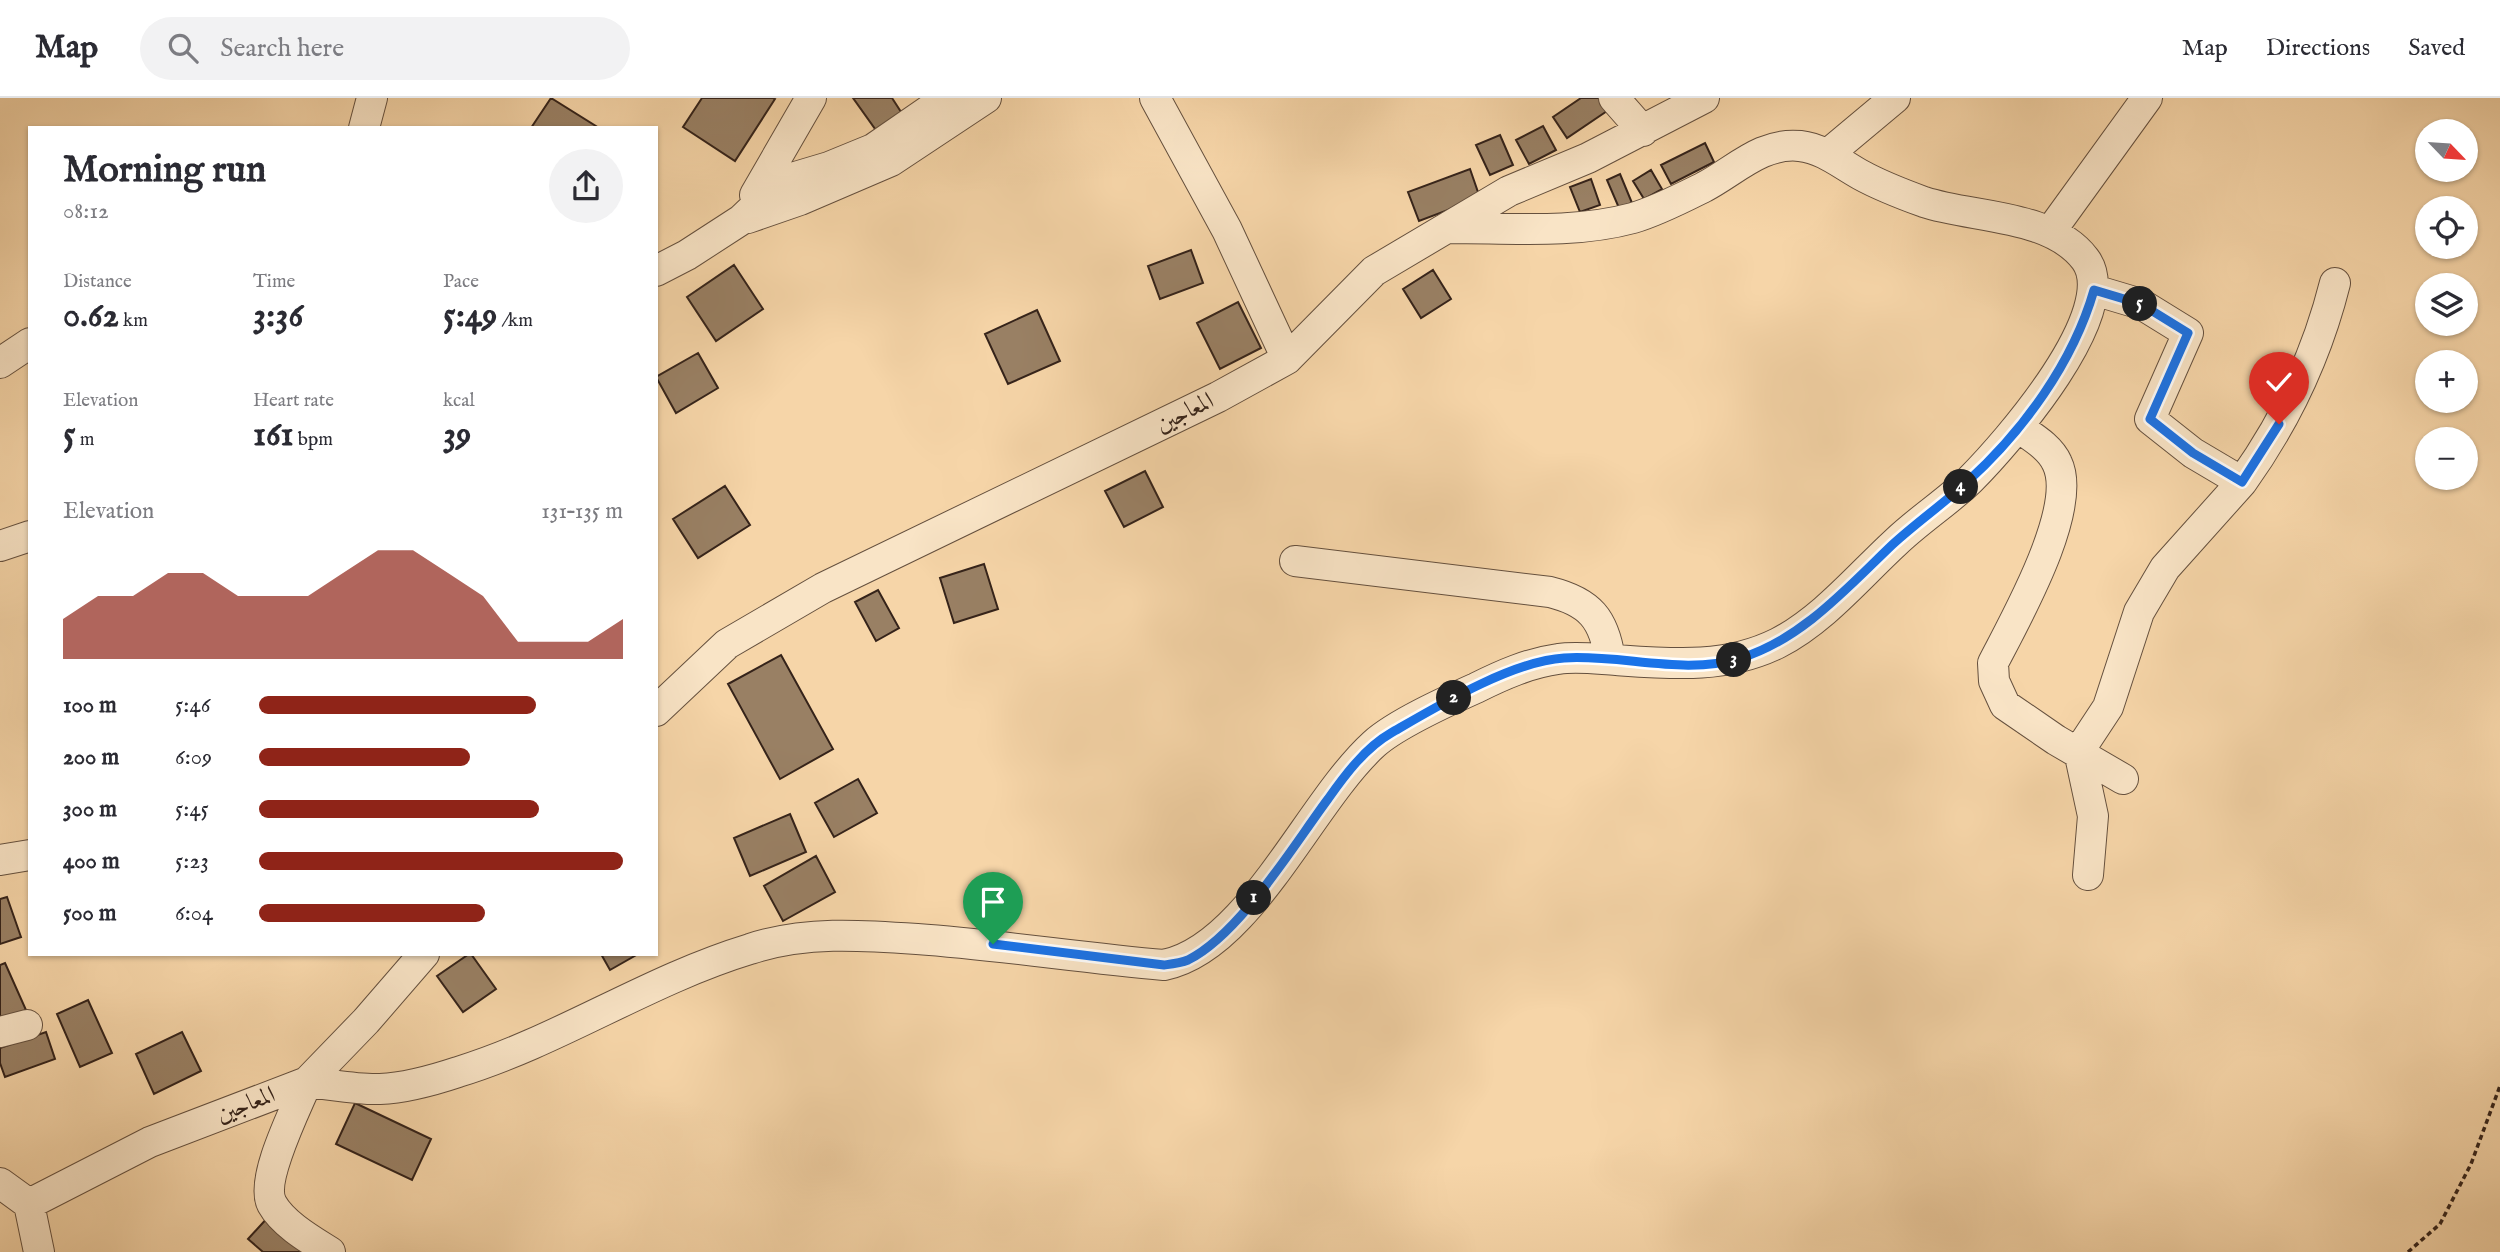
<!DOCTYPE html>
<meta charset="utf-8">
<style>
:root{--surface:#fff;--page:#f2f2f3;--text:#2b2b33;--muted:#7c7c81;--line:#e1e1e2;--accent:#8f2418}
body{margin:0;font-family:"IM FELL English",Amiri,serif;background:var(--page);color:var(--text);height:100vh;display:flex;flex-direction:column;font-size:26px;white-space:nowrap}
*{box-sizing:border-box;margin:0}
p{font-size:23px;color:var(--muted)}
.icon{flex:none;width:38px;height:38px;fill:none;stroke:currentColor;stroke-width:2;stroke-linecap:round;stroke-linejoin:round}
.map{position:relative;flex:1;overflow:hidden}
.sheet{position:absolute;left:28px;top:28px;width:630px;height:830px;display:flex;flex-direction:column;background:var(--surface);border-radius:0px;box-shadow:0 2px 5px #0004}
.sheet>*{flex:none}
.needle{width:46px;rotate:115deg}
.fabs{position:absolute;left:2415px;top:21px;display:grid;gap:14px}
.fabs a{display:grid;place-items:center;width:63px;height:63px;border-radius:50%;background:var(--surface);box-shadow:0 2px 5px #0004;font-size:35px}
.pin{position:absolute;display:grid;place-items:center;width:60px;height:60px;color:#fff;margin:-72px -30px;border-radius:50% 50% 50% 0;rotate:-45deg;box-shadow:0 0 7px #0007}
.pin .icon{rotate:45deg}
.km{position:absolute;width:35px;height:35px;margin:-18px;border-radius:50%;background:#222;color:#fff;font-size:19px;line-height:35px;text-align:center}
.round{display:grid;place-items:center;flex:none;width:74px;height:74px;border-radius:37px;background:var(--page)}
.headline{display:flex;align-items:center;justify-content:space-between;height:119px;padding:0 35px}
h1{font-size:38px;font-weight:700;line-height:52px}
.stats{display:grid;grid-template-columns:repeat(3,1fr);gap:10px;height:119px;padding:7px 35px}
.stats div{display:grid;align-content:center}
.stats b{font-size:35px;font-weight:700}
.stats small{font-size:19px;font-weight:400}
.stats p{font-size:19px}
.chart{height:196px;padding:14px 35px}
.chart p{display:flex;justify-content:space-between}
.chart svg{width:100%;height:126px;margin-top:7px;fill:var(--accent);opacity:.7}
ul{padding:0 35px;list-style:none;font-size:23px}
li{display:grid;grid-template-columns:112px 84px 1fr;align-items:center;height:52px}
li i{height:18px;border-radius:9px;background:var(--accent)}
header{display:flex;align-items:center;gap:42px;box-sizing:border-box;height:98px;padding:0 35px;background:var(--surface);border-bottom:2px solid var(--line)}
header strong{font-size:33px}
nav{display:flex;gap:38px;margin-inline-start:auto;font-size:24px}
.search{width:490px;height:63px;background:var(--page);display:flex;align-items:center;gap:18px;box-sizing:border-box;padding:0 24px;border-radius:38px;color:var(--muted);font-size:26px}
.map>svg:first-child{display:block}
.building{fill:#998064;stroke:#35231a;stroke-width:2}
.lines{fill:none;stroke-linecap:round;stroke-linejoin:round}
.minor-casing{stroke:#65503e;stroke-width:32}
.path{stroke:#35231a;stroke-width:3.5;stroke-dasharray:5 3.5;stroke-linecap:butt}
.minor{stroke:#f9e4c6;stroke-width:30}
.route-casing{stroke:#fff;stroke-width:14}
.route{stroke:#1a73e8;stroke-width:9}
.labels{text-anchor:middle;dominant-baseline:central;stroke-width:5;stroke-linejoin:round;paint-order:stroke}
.street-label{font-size:24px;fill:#35231a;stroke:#f9e4c6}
</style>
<header>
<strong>Map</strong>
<div class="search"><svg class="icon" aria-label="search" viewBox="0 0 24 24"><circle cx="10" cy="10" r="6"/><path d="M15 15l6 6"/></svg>Search here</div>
<nav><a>Map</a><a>Directions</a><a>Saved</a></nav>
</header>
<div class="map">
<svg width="2500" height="1154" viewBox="0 0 2500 1154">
<rect width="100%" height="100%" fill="#f6d5a8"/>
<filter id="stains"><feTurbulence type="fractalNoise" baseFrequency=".00286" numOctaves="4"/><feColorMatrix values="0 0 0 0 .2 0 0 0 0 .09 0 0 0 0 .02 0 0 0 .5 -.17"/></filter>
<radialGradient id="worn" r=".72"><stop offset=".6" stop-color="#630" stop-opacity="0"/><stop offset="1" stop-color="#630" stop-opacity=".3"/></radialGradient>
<path class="building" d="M 551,0 L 599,30 L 531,30 Z
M 702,0 L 773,0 L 775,1 L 735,63 L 683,29 Z
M 853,0 L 892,0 L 903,17 L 878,35 Z
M 1581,0 L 1603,0 L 1610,11 L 1567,40 L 1553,19 Z
M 1543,28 L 1556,52 L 1529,66 L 1516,42 Z
M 1500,37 L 1513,67 L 1490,77 L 1476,47 Z
M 1705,45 L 1714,64 L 1671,86 L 1661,67 Z
M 1470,71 L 1480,100 L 1419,123 L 1408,94 Z
M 1651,72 L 1662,91 L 1644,101 L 1633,83 Z
M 1620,76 L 1632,105 L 1619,110 L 1607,82 Z
M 1591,81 L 1600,107 L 1580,114 L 1570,89 Z
M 1191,152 L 1203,185 L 1160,201 L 1148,168 Z
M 734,167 L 763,211 L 716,243 L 687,199 Z
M 1433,172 L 1451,201 L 1421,220 L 1403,191 Z
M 1238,204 L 1261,250 L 1220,271 L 1197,225 Z
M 1037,212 L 1060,263 L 1008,286 L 985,236 Z
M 698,255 L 718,290 L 676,315 L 656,279 Z
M 1145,373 L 1163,409 L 1124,429 L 1105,393 Z
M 725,388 L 750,427 L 698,460 L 673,421 Z
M 984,466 L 998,511 L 954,525 L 940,480 Z
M 878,492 L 899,530 L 876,543 L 855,504 Z
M 781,557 L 833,651 L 780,681 L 728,586 Z
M 858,681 L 877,715 L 834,739 L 815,705 Z
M 790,716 L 806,754 L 750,778 L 734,740 Z
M 816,758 L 835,794 L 783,823 L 764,788 Z
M 7,799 L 21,839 L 0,846 L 0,801 Z
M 469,856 L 471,856 L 496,891 L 463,914 L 437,878 Z
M 601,856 L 638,856 L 610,872 Z
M 5,865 L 26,912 L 0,924 L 0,867 Z
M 88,902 L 112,955 L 80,969 L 57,916 Z
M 46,934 L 55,961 L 5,979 L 0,965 L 0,950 Z
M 182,934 L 201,973 L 154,996 L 136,956 Z
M 355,1005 L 431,1041 L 412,1082 L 336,1046 Z
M 270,1117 L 307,1154 L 263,1154 L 248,1141 Z"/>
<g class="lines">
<defs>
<path id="minor" d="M 1155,0 L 1227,132 L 1287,261
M 1614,0 L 1643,33
M 364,30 L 372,0
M 1828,56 L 1895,0
M 755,97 L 811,0
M 748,120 L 800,102 L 891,63 L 986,0
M 2050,134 L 2147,0
M 656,173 L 687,157 L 741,122 L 782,83 L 829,69 L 873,51 L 947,0
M 0,265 L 30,245
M 2018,329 C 2032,339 2050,349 2057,365 C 2079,410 2015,522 1993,565 L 1994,583 L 2005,607 L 2056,642 L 2123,681
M 2242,384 C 2285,324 2317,257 2335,185
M 0,448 L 30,438
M 1295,463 L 1550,494 C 1590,504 1604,521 1610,561
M 656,613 L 727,546 L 823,490 L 1218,299 L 1287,261 L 1374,173 L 1509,93 L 1588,60 L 1704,0
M 0,762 L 30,757
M 2088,777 L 2093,718 L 2079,653 L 2108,609 L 2139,514 L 2165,470 L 2242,384 L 2193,355 L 2150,321 L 2188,235 L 2141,206 L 2094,192
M 0,934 L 27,927
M 0,1085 L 29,1106 L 39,1154
M 29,1106 L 150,1044 L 307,984 L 366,923 L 424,856
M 330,1154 C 311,1142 283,1126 272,1106 C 259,1082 297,1009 307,984 C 330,986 357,992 380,991 C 406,990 434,982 458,974 C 559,943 648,882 750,851 C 804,833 861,837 917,841 C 1000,847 1082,860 1164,867 C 1249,850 1310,704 1374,646 C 1396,626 1447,603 1476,590 C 1502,577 1529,565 1558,561 C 1576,558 1598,561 1616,562 C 1672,566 1726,571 1778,545 C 1823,522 1859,478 1896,444 C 1919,422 1947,404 1970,382 C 2006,346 2124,212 2085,161 C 2051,116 1972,120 1924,104 C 1902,96 1881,88 1861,77 C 1841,66 1824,51 1800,48 C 1762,44 1736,72 1704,89 C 1682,100 1657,113 1633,120 C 1574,136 1511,130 1450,130"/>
</defs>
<use href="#minor" class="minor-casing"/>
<path class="path" d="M 2408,1154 L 2440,1126 L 2471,1066 L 2500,988"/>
<use href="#minor" class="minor"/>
</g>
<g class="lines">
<defs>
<path id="route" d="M 993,846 L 1164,867 C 1172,866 1181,865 1188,862 C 1240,836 1293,748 1328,701 C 1345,677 1365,650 1391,635 C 1436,609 1512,563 1564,560 C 1622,556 1684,578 1741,560 C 1802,541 1847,490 1892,447 C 1916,425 1943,406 1967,384 C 2023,333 2073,265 2094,192 L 2141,206 L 2188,235 L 2150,321 L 2193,355 L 2242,384 L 2279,326"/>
</defs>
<use href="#route" class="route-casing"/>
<use href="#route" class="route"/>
</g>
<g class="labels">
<g class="street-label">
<text transform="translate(1185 315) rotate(-26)">المعاجين</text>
<text transform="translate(246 1007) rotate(-21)">المعاجين</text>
</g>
</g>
<rect width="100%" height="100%" filter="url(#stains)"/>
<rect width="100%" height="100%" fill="url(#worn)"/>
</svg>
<div class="fabs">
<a><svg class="needle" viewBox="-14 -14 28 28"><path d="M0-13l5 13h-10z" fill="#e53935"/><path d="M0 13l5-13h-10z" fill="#7c7c81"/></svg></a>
<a><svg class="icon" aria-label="locate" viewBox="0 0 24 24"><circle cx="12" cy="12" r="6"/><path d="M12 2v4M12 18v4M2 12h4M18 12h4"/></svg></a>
<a><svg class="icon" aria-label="layers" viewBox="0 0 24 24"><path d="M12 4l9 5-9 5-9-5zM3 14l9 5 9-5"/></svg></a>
<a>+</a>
<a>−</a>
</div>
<div class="pin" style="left:993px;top:846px;background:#1e9e55"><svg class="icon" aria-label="arrive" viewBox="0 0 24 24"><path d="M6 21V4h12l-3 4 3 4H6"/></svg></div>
<div class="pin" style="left:2279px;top:326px;background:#d93025"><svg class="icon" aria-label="check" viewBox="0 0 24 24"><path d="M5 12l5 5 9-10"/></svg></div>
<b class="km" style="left:1254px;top:800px">1</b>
<b class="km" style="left:1454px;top:600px">2</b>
<b class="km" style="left:1734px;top:562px">3</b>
<b class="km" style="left:1961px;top:389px">4</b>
<b class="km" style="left:2140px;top:206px">5</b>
<section class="sheet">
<div class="headline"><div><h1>Morning run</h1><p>08:12</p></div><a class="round"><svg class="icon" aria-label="share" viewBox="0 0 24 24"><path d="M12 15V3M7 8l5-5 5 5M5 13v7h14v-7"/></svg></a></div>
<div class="stats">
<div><p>Distance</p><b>0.62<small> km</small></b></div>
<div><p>Time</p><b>3:36</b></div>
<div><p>Pace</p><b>5:49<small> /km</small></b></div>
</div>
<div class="stats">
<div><p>Elevation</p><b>5<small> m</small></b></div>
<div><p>Heart rate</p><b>161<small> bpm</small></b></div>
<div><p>kcal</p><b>39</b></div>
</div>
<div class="chart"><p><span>Elevation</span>131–135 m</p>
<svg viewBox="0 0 160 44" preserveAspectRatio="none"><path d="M0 44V30L10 22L20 22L30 14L40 14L50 22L60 22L70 22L80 14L90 6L100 6L110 14L120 22L130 38L140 38L150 38L160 30V44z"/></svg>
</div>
<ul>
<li><b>100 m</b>5:46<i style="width:76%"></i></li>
<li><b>200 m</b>6:09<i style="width:58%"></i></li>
<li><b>300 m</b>5:45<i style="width:77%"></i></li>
<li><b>400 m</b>5:23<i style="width:100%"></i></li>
<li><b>500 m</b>6:04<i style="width:62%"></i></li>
</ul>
</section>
</div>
